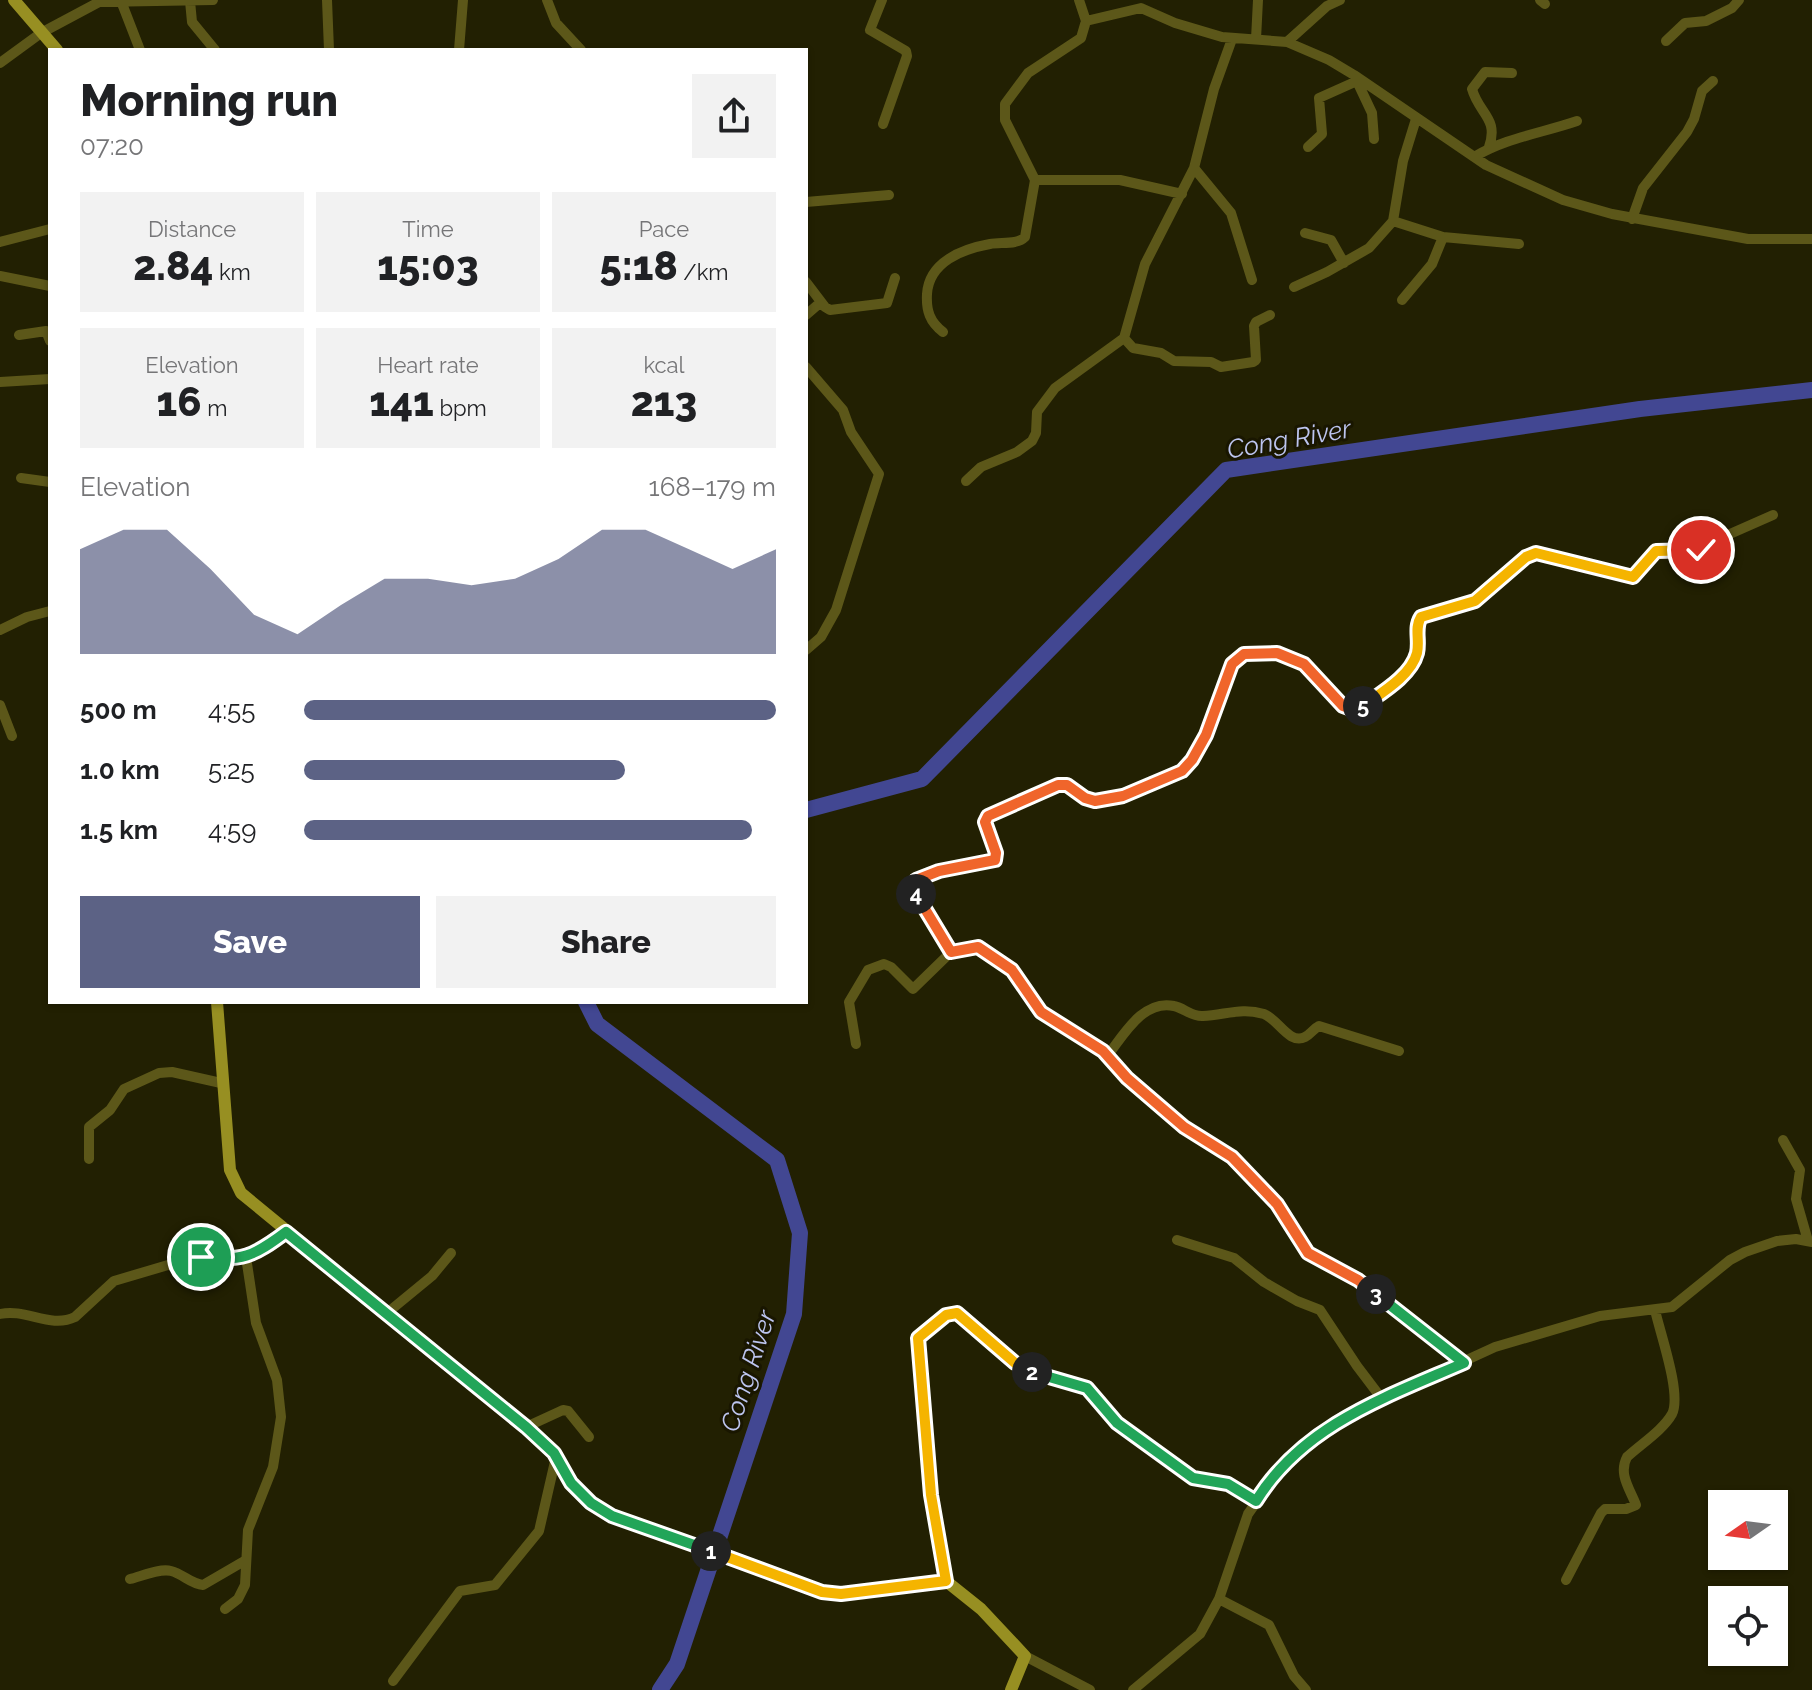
<!DOCTYPE html>
<meta charset="utf-8">
<style>
:root{--surface:#fff;--page:#f2f2f2;--text:#202124;--muted:#757577;--accent:#5c6285}
body{margin:0;font-family:Raleway,sans-serif;background:var(--page);color:var(--text);height:100vh;display:flex;flex-direction:column;font-size:30px;white-space:nowrap}
*{box-sizing:border-box;margin:0}
p{font-size:26px;color:var(--muted)}
.icon{flex:none;width:44px;height:44px;fill:none;stroke:currentColor;stroke-width:2;stroke-linecap:round;stroke-linejoin:round}
.map{position:relative;flex:1;overflow:hidden}
.side{position:absolute;left:48px;top:48px;width:760px;height:956px;display:flex;flex-direction:column;background:var(--surface);border-radius:0px;box-shadow:0 2px 6px #0004}
.side>*{flex:none}
.needle{width:52px;rotate:256deg}
.tools{position:absolute;left:1708px;top:1490px;display:grid;gap:16px}
.tools a{display:grid;place-items:center;width:80px;height:80px;border-radius:0px;background:var(--surface);box-shadow:0 2px 6px #0004;font-size:40px}
.pin{position:absolute;display:grid;place-items:center;width:68px;height:68px;color:#fff;margin:-34px;border:4px solid #fff;border-radius:50%;box-shadow:0 2px 8px #0007}
.km{position:absolute;width:40px;height:40px;margin:-20px;border-radius:50%;background:#222;color:#fff;font-size:22px;line-height:40px;text-align:center}
.round{display:grid;place-items:center;flex:none;width:84px;height:84px;border-radius:0px;background:var(--page)}
.overview{display:flex;align-items:center;justify-content:space-between;height:136px;padding:0 32px}
h1{font-size:44px;font-weight:800;line-height:60px}
.stats{display:grid;grid-template-columns:repeat(3,1fr);gap:12px;height:136px;padding:8px 32px}
.stats div{display:grid;align-content:center;border-radius:0px;background:var(--page);text-align:center}
.stats b{font-size:40px;font-weight:800}
.stats small{font-size:22px;font-weight:400}
.stats p{font-size:22px}
.chart{height:224px;padding:16px 32px}
.chart p{display:flex;justify-content:space-between}
.chart svg{width:100%;height:144px;margin-top:8px;fill:var(--accent);opacity:.7}
.action{display:flex;gap:16px;margin-top:auto;padding:16px 32px}
.action a{flex:1;height:92px;border-radius:0px;background:var(--accent);color:#fff;font-size:32px;font-weight:800;line-height:92px;text-align:center}
.action a+a{background:var(--page);color:var(--text)}
ul{padding:0 32px;list-style:none;font-size:26px}
li{display:grid;grid-template-columns:128px 96px 1fr;align-items:center;height:60px}
li i{height:20px;border-radius:10px;background:var(--accent)}
.map>svg:first-child{display:block}
.lines{fill:none;stroke-linecap:round;stroke-linejoin:round}
.river{stroke:#424792;stroke-width:16}
.minor{stroke:#5c5719;stroke-width:10}
.major{stroke:#978f22;stroke-width:12}
.split-1-casing{stroke:#fff;stroke-width:16}
.split-2-casing{stroke:#fff;stroke-width:16}
.split-3-casing{stroke:#fff;stroke-width:16}
.split-4-casing{stroke:#fff;stroke-width:16}
.split-5-casing{stroke:#fff;stroke-width:16}
.split-6-casing{stroke:#fff;stroke-width:16}
.split-1{stroke:#22a559;stroke-width:10}
.split-2{stroke:#f5b400;stroke-width:10}
.split-3{stroke:#22a559;stroke-width:10}
.split-4{stroke:#f0652b;stroke-width:10}
.split-5{stroke:#f0652b;stroke-width:10}
.split-6{stroke:#f5b400;stroke-width:10}
.labels{text-anchor:middle;dominant-baseline:central;stroke-width:6;stroke-linejoin:round;paint-order:stroke}
.water-label{font-size:26px;font-style:italic;fill:#bdc5ef;stroke:#191600}
</style>
<div class="map">
<svg width="1812" height="1690" viewBox="0 0 1812 1690">
<rect width="100%" height="100%" fill="#222002"/>
<g class="lines">
<path class="river" d="M 806,810 L 922,779 L 1226,470 L 1640,409 L 1812,390
M 586,1002 L 597,1024 L 777,1160 L 800,1233 L 794,1314 L 677,1664 L 660,1690"/>
<path class="minor" d="M 327,0 L 329,50
M 547,0 L 556,23 L 581,50
M 882,0 L 870,30 L 906,51 L 907,56 L 883,124
M 1540,0 L 1545,4
M 121,1 L 140,50
M 190,1 L 192,22 L 215,50
M 1086,21 L 1141,8 L 1175,23 L 1222,37 L 1287,42 L 1329,60 L 1354,75 L 1486,165 L 1563,200 L 1612,214 L 1748,239 L 1812,239
M 1256,39 L 1258,0
M 1666,41 L 1685,23 L 1706,21 L 1732,8 L 1739,0
M 1287,42 L 1327,6 L 1340,0
M 459,50 L 463,0
M 0,63 L 41,33 L 99,2 L 213,0
M 1355,77 L 1372,113 L 1374,139
M 1308,147 L 1322,134 L 1319,98 L 1357,81
M 1489,147 C 1499,118 1479,114 1472,89 L 1485,72 L 1512,73
M 1474,157 C 1505,138 1542,133 1577,121
M 1194,168 L 1231,213 L 1252,280
M 1035,180 L 1120,180 L 1182,194
M 806,202 L 889,195
M 1632,219 L 1643,188 L 1687,132 L 1694,119 L 1702,91 L 1713,81
M 1393,221 L 1443,237 L 1519,244
M 1305,233 L 1331,240 L 1344,263
M 0,242 L 50,229
M 0,276 L 50,286
M 806,282 L 825,307 L 830,310 L 887,303 L 895,278
M 1294,287 L 1327,272 L 1369,248 L 1393,221 L 1403,161 L 1416,119
M 1402,300 L 1432,264 L 1443,237
M 806,315 L 821,302
M 943,332 C 930,322 926,311 927,294 C 929,262 962,249 990,244 C 1002,242 1017,245 1025,237 L 1035,180 L 1005,120 L 1005,104 L 1028,73 L 1081,38 L 1086,21 L 1079,0
M 19,335 L 46,331 L 50,341
M 1124,338 L 1133,348 L 1161,353 L 1174,361 L 1211,362 L 1221,367 L 1253,362 L 1256,360 L 1254,326 L 1256,322 L 1270,315
M 806,367 L 843,410 L 851,432 L 879,474 L 836,610 L 821,637 L 806,650
M 0,382 L 50,379
M 21,478 L 50,482
M 966,481 L 981,467 L 1017,452 L 1032,441 L 1036,433 L 1037,412 L 1055,388 L 1124,338 L 1145,264 L 1194,168 L 1214,89 L 1232,39
M 0,630 L 27,617 L 50,611
M 0,705 L 12,736
M 951,952 L 917,898 L 913,889 L 916,880 L 932,873 L 995,860 L 996,853 L 986,818 L 1058,785 C 1072,784 1077,797 1090,801 C 1108,806 1167,781 1183,770 C 1205,753 1215,708 1225,682 C 1228,675 1230,666 1236,660 C 1244,652 1254,652 1265,653 C 1302,654 1320,679 1343,706 C 1348,709 1348,710 1355,709 C 1368,708 1409,672 1414,660 C 1421,646 1413,630 1421,617 L 1480,598 L 1526,557 L 1536,553 L 1633,577 L 1656,551 L 1707,550 L 1714,541 L 1773,515
M 856,1044 L 849,1002 L 868,970 L 884,964 L 891,967 L 913,989 L 951,952 L 978,947 L 1007,965 L 1041,1012 L 1103,1051 L 1127,1078 L 1184,1127 L 1232,1157 L 1277,1204 L 1308,1253 L 1366,1285 L 1398,1314 L 1464,1363
M 1108,1055 C 1123,1036 1143,999 1174,1006 C 1184,1008 1192,1017 1203,1016 C 1225,1015 1242,1007 1264,1014 C 1278,1019 1289,1045 1305,1037 C 1311,1034 1313,1029 1319,1026 L 1399,1051
M 1783,1140 L 1800,1170 L 1796,1199 L 1808,1241
M 89,1159 L 89,1127 L 110,1110 L 124,1089 L 159,1073 L 172,1072 L 221,1083
M 1177,1240 L 1234,1258 L 1264,1282 L 1297,1301 L 1320,1310 L 1357,1366 L 1382,1399
M 387,1313 L 432,1276 L 451,1253
M 0,1314 C 26,1308 50,1329 75,1317 L 114,1281 L 195,1257 L 223,1260 L 246,1257 L 261,1251 L 286,1232
M 526,1427 L 563,1410 L 568,1411 L 589,1437
M 130,1579 C 142,1576 160,1568 171,1571 C 183,1574 191,1584 203,1585 L 246,1560
M 1566,1580 L 1601,1513 L 1605,1509 L 1626,1509 L 1636,1505 C 1630,1489 1618,1474 1627,1457 C 1641,1444 1663,1430 1672,1414 C 1682,1394 1660,1333 1655,1310
M 946,1581 L 931,1495 L 917,1343 L 918,1338 L 952,1313 L 957,1313 L 1024,1369 L 1087,1388 L 1117,1423 L 1193,1478 L 1228,1484 L 1256,1501
M 1219,1599 L 1269,1625 L 1294,1676 L 1306,1690
M 225,1609 L 238,1599 L 245,1585 L 248,1530 L 273,1467 L 281,1417 L 277,1380 L 256,1323 L 246,1257
M 1025,1656 L 1090,1690
M 393,1681 L 460,1591 L 495,1585 L 539,1531 L 556,1457
M 1133,1690 L 1200,1634 L 1219,1599 L 1248,1514 L 1282,1466 L 1321,1432 L 1373,1403 L 1495,1347 L 1600,1316 L 1672,1307 L 1730,1260 L 1745,1252 L 1777,1241 L 1796,1239 L 1812,1242"/>
<path class="major" d="M 14,0 L 57,50
M 217,1002 L 230,1170 L 241,1193 L 526,1427 L 554,1453 L 571,1483 L 591,1503 L 612,1516 L 822,1592 L 841,1594 L 946,1581 L 981,1609 L 1025,1656 L 1011,1690"/>
</g>
<g class="lines">
<defs>
<path id="split-1" d="M 201,1257 C 242,1262 254,1256 286,1232 L 526,1427 L 554,1453 L 571,1483 L 591,1503 L 612,1516 L 711,1551"/>
<path id="split-2" d="M 711,1551 L 822,1592 L 841,1594 L 946,1581 L 931,1495 L 918,1338 L 946,1315 L 957,1313 L 1015,1363 L 1032,1372"/>
<path id="split-3" d="M 1032,1372 L 1087,1388 L 1117,1423 L 1193,1478 L 1228,1484 L 1256,1501 C 1303,1425 1386,1397 1464,1363 L 1376,1294"/>
<path id="split-4" d="M 916,894 L 951,952 L 978,947 L 1012,970 L 1041,1012 L 1103,1051 L 1127,1078 L 1184,1127 L 1232,1157 L 1277,1204 L 1308,1253 L 1358,1280 L 1376,1294"/>
<path id="split-5" d="M 916,894 L 913,889 L 916,880 L 939,871 L 995,860 L 996,853 L 985,822 L 988,816 L 1058,785 L 1067,785 L 1085,798 L 1095,801 L 1123,796 L 1182,771 L 1192,760 L 1206,735 L 1232,664 L 1244,654 L 1277,653 L 1304,664 L 1343,706 L 1354,710 L 1363,706"/>
<path id="split-6" d="M 1363,706 C 1381,693 1411,676 1417,653 C 1420,640 1414,628 1421,617 L 1475,601 L 1526,557 L 1536,553 L 1633,577 L 1656,551 L 1701,550"/>
</defs>
<use href="#split-1" class="split-1-casing"/>
<use href="#split-2" class="split-2-casing"/>
<use href="#split-3" class="split-3-casing"/>
<use href="#split-4" class="split-4-casing"/>
<use href="#split-5" class="split-5-casing"/>
<use href="#split-6" class="split-6-casing"/>
<use href="#split-1" class="split-1"/>
<use href="#split-2" class="split-2"/>
<use href="#split-3" class="split-3"/>
<use href="#split-4" class="split-4"/>
<use href="#split-5" class="split-5"/>
<use href="#split-6" class="split-6"/>
</g>
<g class="labels">
<g class="water-label">
<text transform="translate(1289 439) rotate(-10)">Cong River</text>
<text transform="translate(748 1371) rotate(-72)">Cong River</text>
</g>
</g>
</svg>
<div class="tools">
<a><svg class="needle" viewBox="-14 -14 28 28"><path d="M0-13l5 13h-10z" fill="#e53935"/><path d="M0 13l5-13h-10z" fill="#757577"/></svg></a>
<a><svg class="icon" aria-label="locate" viewBox="0 0 24 24"><circle cx="12" cy="12" r="6"/><path d="M12 2v4M12 18v4M2 12h4M18 12h4"/></svg></a>
</div>
<div class="pin" style="left:201px;top:1257px;background:#1e9e55"><svg class="icon" aria-label="arrive" viewBox="0 0 24 24"><path d="M6 21V4h12l-3 4 3 4H6"/></svg></div>
<div class="pin" style="left:1701px;top:550px;background:#d93025"><svg class="icon" aria-label="check" viewBox="0 0 24 24"><path d="M5 12l5 5 9-10"/></svg></div>
<b class="km" style="left:711px;top:1551px">1</b>
<b class="km" style="left:1032px;top:1372px">2</b>
<b class="km" style="left:1376px;top:1294px">3</b>
<b class="km" style="left:916px;top:894px">4</b>
<b class="km" style="left:1363px;top:706px">5</b>
<section class="side">
<div class="overview"><div><h1>Morning run</h1><p>07:20</p></div><a class="round"><svg class="icon" aria-label="share" viewBox="0 0 24 24"><path d="M12 15V3M7 8l5-5 5 5M5 13v7h14v-7"/></svg></a></div>
<div class="stats">
<div><p>Distance</p><b>2.84<small> km</small></b></div>
<div><p>Time</p><b>15:03</b></div>
<div><p>Pace</p><b>5:18<small> /km</small></b></div>
</div>
<div class="stats">
<div><p>Elevation</p><b>16<small> m</small></b></div>
<div><p>Heart rate</p><b>141<small> bpm</small></b></div>
<div><p>kcal</p><b>213</b></div>
</div>
<div class="chart"><p><span>Elevation</span>168–179 m</p>
<svg viewBox="0 0 160 44" preserveAspectRatio="none"><path d="M0 44V12L10 6L20 6L30 18L40 32L50 38L60 29L70 21L80 21L90 23L100 21L110 15L120 6L130 6L140 12L150 18L160 12V44z"/></svg>
</div>
<ul>
<li><b>500 m</b>4:55<i style="width:100%"></i></li>
<li><b>1.0 km</b>5:25<i style="width:68%"></i></li>
<li><b>1.5 km</b>4:59<i style="width:95%"></i></li>
</ul>
<div class="action"><a>Save</a><a>Share</a></div>
</section>
</div>
